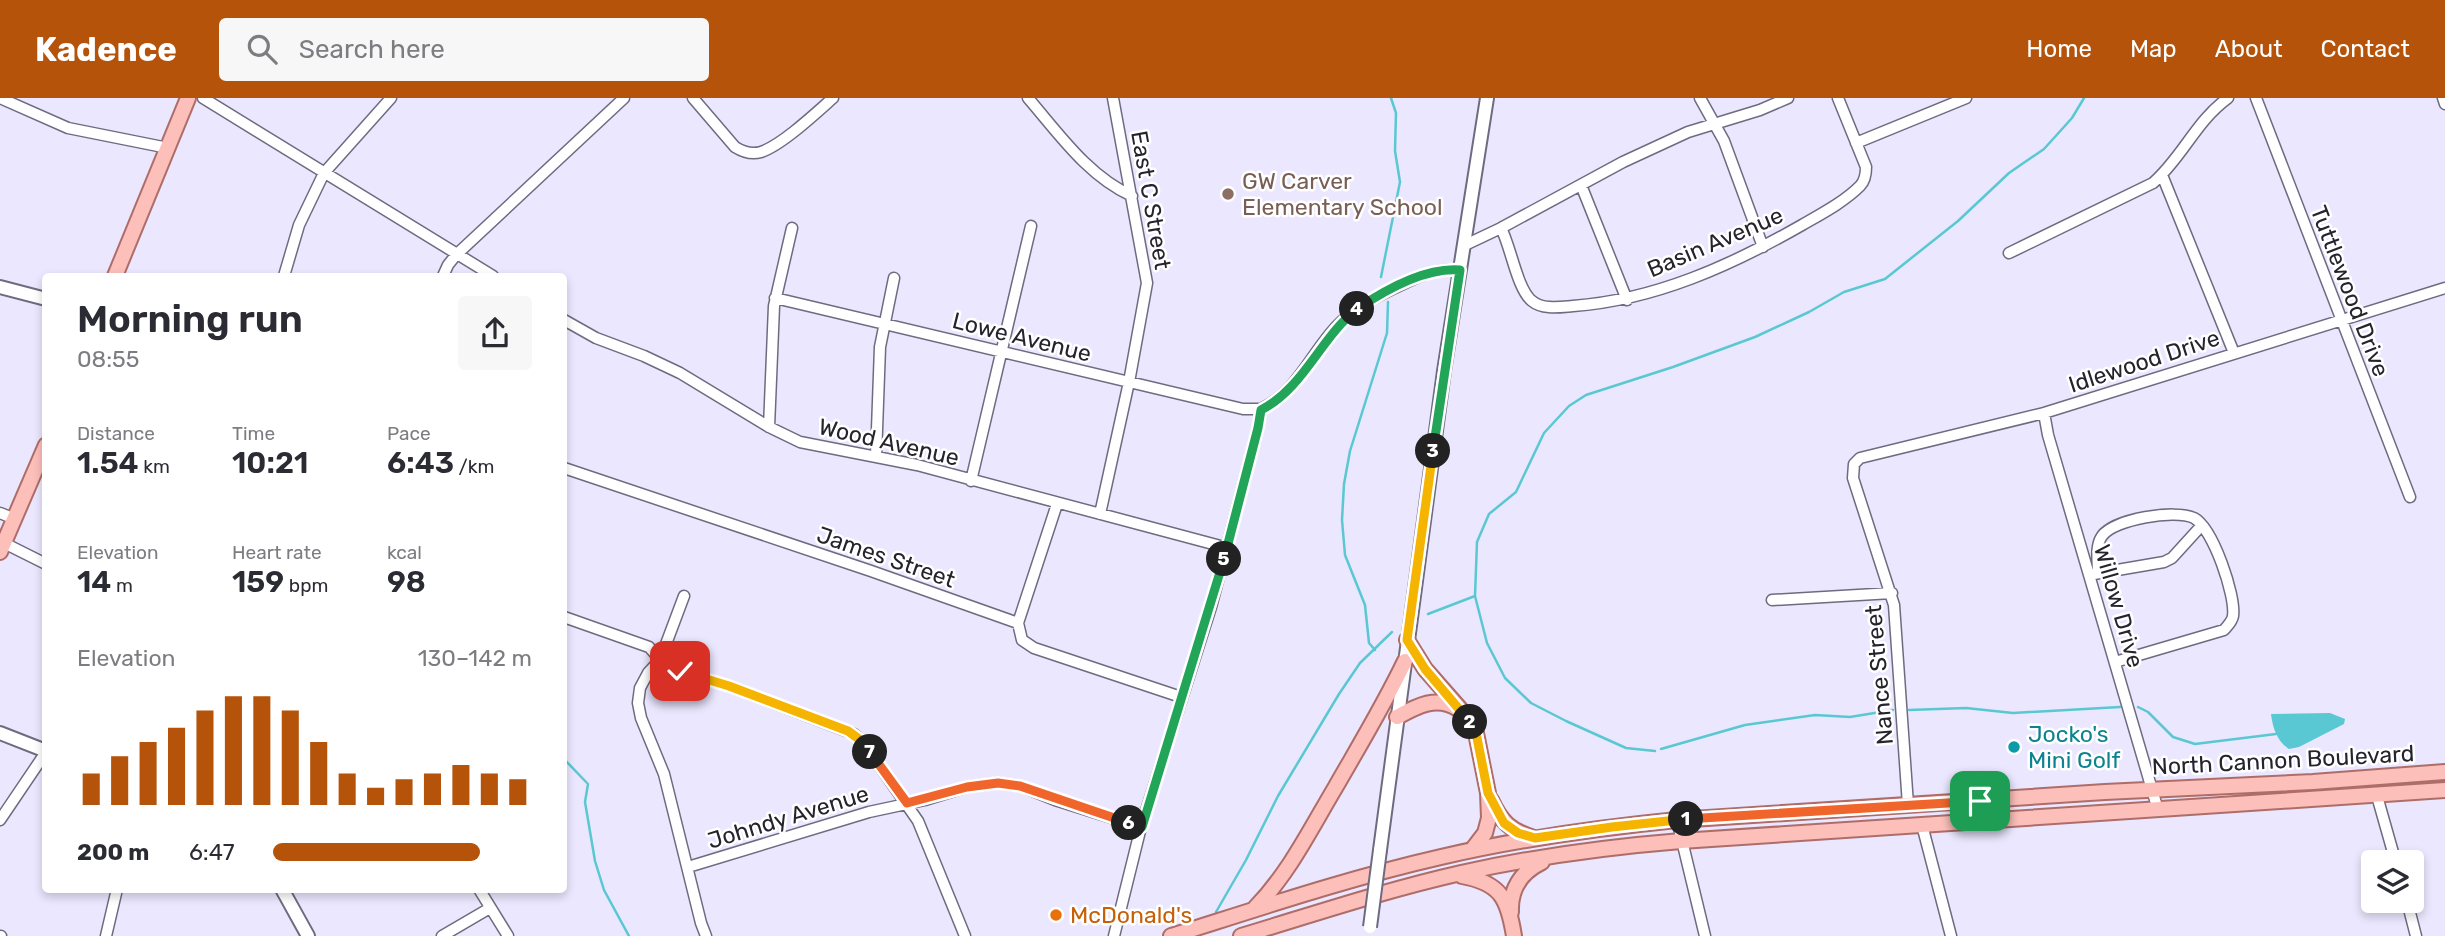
<!DOCTYPE html>
<meta charset="utf-8">
<style>
:root{--surface:#fff;--page:#f7f7f7;--text:#2b2b33;--muted:#7c7c81;--accent:#b45309}
body{margin:0;font-family:Rubik,sans-serif;background:var(--page);color:var(--text);height:100vh;display:flex;flex-direction:column;font-size:26px;white-space:nowrap}
*{box-sizing:border-box;margin:0}
p{font-size:23px;color:var(--muted)}
.icon{flex:none;width:38px;height:38px;fill:none;stroke:currentColor;stroke-width:2;stroke-linecap:round;stroke-linejoin:round}
.map{position:relative;flex:1;overflow:hidden}
.details{position:absolute;left:42px;top:175px;width:525px;height:620px;display:flex;flex-direction:column;background:var(--surface);border-radius:7px;box-shadow:0 4px 10px #0003}
.details>*{flex:none}
.controls{position:absolute;left:2361px;top:752px;display:grid;gap:14px}
.controls a{display:grid;place-items:center;width:63px;height:63px;border-radius:7px;background:var(--surface);box-shadow:0 4px 10px #0003;font-size:35px}
.pin{position:absolute;display:grid;place-items:center;width:60px;height:60px;color:#fff;margin:-30px;border-radius:14px;box-shadow:0 4px 10px #0006}
.km{position:absolute;width:35px;height:35px;margin:-18px;border-radius:50%;background:#222;color:#fff;font-size:19px;line-height:35px;text-align:center}
.round{display:grid;place-items:center;flex:none;width:74px;height:74px;border-radius:7px;background:var(--page)}
.headline{display:flex;align-items:center;justify-content:space-between;height:119px;padding:0 35px}
h1{font-size:38px;font-weight:600;line-height:52px}
.figures{display:grid;grid-template-columns:repeat(3,1fr);gap:10px;height:119px;padding:7px 35px}
.figures div{display:grid;align-content:center}
.figures b{font-size:30px;font-weight:600}
.figures small{font-size:19px;font-weight:400}
.figures p{font-size:19px}
.chart{height:196px;padding:14px 35px}
.chart p{display:flex;justify-content:space-between}
.chart svg{width:100%;height:126px;margin-top:7px;stroke:var(--accent);stroke-width:6}
ul{padding:0 35px;list-style:none;font-size:23px}
li{display:grid;grid-template-columns:112px 84px 1fr;align-items:center;height:52px}
li i{height:18px;border-radius:9px;background:var(--accent)}
header{display:flex;align-items:center;gap:42px;box-sizing:border-box;height:98px;padding:0 35px;background:var(--accent);color:#fff}
header strong{font-size:33px}
nav{display:flex;gap:38px;margin-inline-start:auto;font-size:24px}
.search{width:490px;height:63px;background:var(--page);display:flex;align-items:center;gap:18px;box-sizing:border-box;padding:0 24px;border-radius:7px;color:var(--muted);font-size:26px}
.map>svg:first-child{display:block}
.water{fill:#59c8d3}
.lines{fill:none;stroke-linecap:round;stroke-linejoin:round}
.stream{stroke:#59c8d3;stroke-width:2.5}
.street-casing{stroke:#6e6b80;stroke-width:13}
.secondary-casing{stroke:#6e6b80;stroke-width:16}
.primary-casing{stroke:#af6d69;stroke-width:18}
.street{stroke:#fff;stroke-width:10}
.secondary{stroke:#fff;stroke-width:12}
.primary{stroke:#fcbfb9;stroke-width:14}
.secondary-bridge-casing{stroke:#6e6b80;stroke-width:16;stroke-linecap:butt}
.secondary-bridge{stroke:#fff;stroke-width:12}
.split-1-casing{stroke:#fff;stroke-width:14}
.split-2-casing{stroke:#fff;stroke-width:14}
.split-3-casing{stroke:#fff;stroke-width:14}
.split-4-casing{stroke:#fff;stroke-width:14}
.split-5-casing{stroke:#fff;stroke-width:14}
.split-6-casing{stroke:#fff;stroke-width:14}
.split-7-casing{stroke:#fff;stroke-width:14}
.split-8-casing{stroke:#fff;stroke-width:14}
.split-1{stroke:#f0652b;stroke-width:9}
.split-2{stroke:#f5b400;stroke-width:9}
.split-3{stroke:#f5b400;stroke-width:9}
.split-4{stroke:#22a559;stroke-width:9}
.split-5{stroke:#22a559;stroke-width:9}
.split-6{stroke:#22a559;stroke-width:9}
.split-7{stroke:#f0652b;stroke-width:9}
.split-8{stroke:#f5b400;stroke-width:9}
.education-dot{fill:#8d6e63;stroke:#fff;stroke-width:2.5}
.culture-dot{fill:#0f9aa8;stroke:#fff;stroke-width:2.5}
.food-dot{fill:#e8710a;stroke:#fff;stroke-width:2.5}
.labels{text-anchor:middle;dominant-baseline:central;stroke-width:5;stroke-linejoin:round;paint-order:stroke}
.education-label{font-size:23px;fill:#785e54;stroke:#fff;text-anchor:start}
.street-label{font-size:23px;fill:#25242d;stroke:#fff}
.culture-label{font-size:23px;fill:#0d838f;stroke:#fff;text-anchor:start}
.food-label{font-size:23px;fill:#c56008;stroke:#fff;text-anchor:start}
</style>
<header>
<strong>Kadence</strong>
<div class="search"><svg class="icon" aria-label="search" viewBox="0 0 24 24"><circle cx="10" cy="10" r="6"/><path d="M15 15l6 6"/></svg>Search here</div>
<nav><a>Home</a><a>Map</a><a>About</a><a>Contact</a></nav>
</header>
<div class="map">
<svg width="2445" height="838" viewBox="0 0 2445 838">
<rect width="100%" height="100%" fill="#eae7fe"/>
<path class="water" d="M 2330,615 L 2345,621 L 2344,626 L 2299,649 L 2289,651 C 2277,643 2273,631 2271,616 Z"/>
<g class="lines">
<path class="stream" d="M 1381,179 L 1400,84 L 1395,53 L 1396,15 L 1391,0
M 1428,516 L 1475,498
M 1375,552 L 1369,545 L 1365,507 L 1345,457 L 1342,422 L 1344,386 L 1350,353 L 1387,235 L 1388,204
M 2138,609 L 2148,614 L 2173,639 L 2195,646 L 2276,636
M 1909,612 L 1966,610 L 2013,615 L 2120,609
M 1661,651 L 1745,627 L 1815,617 L 1850,619 L 1893,612
M 1655,653 L 1626,650 L 1566,623 L 1531,605 L 1505,580 L 1487,545 L 1475,498 L 1477,444 L 1489,416 L 1516,394 L 1544,335 L 1569,308 L 1586,297 L 1673,269 L 1755,239 L 1809,214 L 1844,194 L 1885,181 L 1958,123 L 2009,75 L 2044,51 L 2072,20 L 2084,0
M 564,661 L 588,686 L 585,704 L 595,763 L 604,792 L 629,838
M 1216,814 L 1246,762 L 1278,698 L 1339,596 L 1360,565 L 1392,534"/>
<defs>
<path id="street" d="M 0,0 L 68,30 L 168,50
M 203,0 L 493,178
M 693,0 L 735,49 C 743,54 751,57 761,54 C 782,47 816,15 833,0
M 1028,0 C 1059,36 1088,78 1132,98
M 1700,0 L 1724,43 L 1763,149
M 2256,0 L 2410,399
M 2443,0 L 2445,6
M 1856,45 L 1966,0
M 2162,77 L 2234,255
M 1581,87 L 1627,202
M 1501,130 C 1511,149 1517,191 1532,203 C 1543,212 1560,209 1573,208 C 1655,202 1732,167 1802,127 C 1821,116 1844,104 1860,88 C 1865,83 1866,76 1866,69 L 1838,0
M 1463,148 L 1501,130 L 1623,64 L 1688,34 L 1760,12 L 1788,0
M 2009,155 L 2153,85 C 2182,60 2196,23 2228,0
M 284,178 L 299,127 L 324,75 L 391,0
M 443,178 L 448,167 L 456,157 L 624,0
M 775,200 L 1243,311 L 1261,311
M 564,222 L 596,240 L 644,258 L 680,275 L 769,329 L 800,344 L 917,367 L 1228,450
M 2044,315 L 2048,337 L 2158,712
M 769,329 L 774,208 L 792,130
M 876,359 L 880,249 L 894,180
M 564,370 L 871,473 L 1018,525
M 971,383 L 1031,128
M 0,415 L 15,421
M 1100,416 L 1129,284 L 1147,185 L 1113,0
M 4,445 L 46,466
M 2098,475 C 2098,463 2095,448 2102,438 C 2114,421 2175,411 2194,420 C 2213,430 2236,498 2233,518 C 2232,524 2228,527 2224,532 L 2115,564
M 2094,476 L 2164,464 L 2172,460 L 2202,427
M 684,498 L 660,562 L 648,575 L 640,590 L 638,605 L 641,620 L 664,676 L 701,825 L 706,838
M 1772,502 L 1892,495
M 564,519 L 649,549 L 664,566 L 680,573 L 729,588 L 854,636 L 863,644 L 918,723 L 965,838
M 1018,525 L 1022,542 L 1034,550 L 1181,599
M 1018,525 L 1057,406
M 2377,698 L 2396,765
M 1908,707 L 1894,507 L 1853,380 L 1854,366 L 1860,360 L 2044,315 L 2445,190
M 0,722 L 46,654
M 1677,722 L 1705,838
M 1922,727 L 1951,838
M 688,769 L 869,714 L 925,702 L 967,689 L 998,685 L 1020,688 L 1055,702 L 1141,729
M 479,791 L 508,838
M 2407,803 L 2416,838
M 0,838 L 1,838
M 106,838 L 117,791
M 442,838 L 490,810
M 1114,838 L 1141,729 L 1211,509 L 1258,330 L 1261,311 C 1297,294 1310,257 1336,229 C 1355,209 1379,197 1403,186 C 1422,177 1438,170 1460,172"/>
<path id="secondary" d="M 0,189 L 46,201
M 0,635 L 46,653
M 1380,752 L 1444,273 L 1487,0
M 282,791 L 308,838"/>
<path id="primary" d="M 115,178 L 188,0
M 0,454 L 46,347
M 1407,542 L 1425,571 L 1468,620 L 1476,635 L 1488,695 L 1489,720 L 1485,735 L 1472,752
M 1397,619 C 1417,608 1437,597 1458,611
M 1491,702 C 1501,724 1511,733 1534,740
M 1462,778 C 1501,785 1508,801 1514,838
M 1255,810 C 1289,775 1310,732 1335,690 C 1359,648 1384,607 1405,563
M 1511,814 C 1510,791 1521,774 1542,764
M 1171,838 C 1260,810 1349,780 1441,759 C 1518,741 1597,730 1677,722 L 2105,694 L 2313,684 L 2445,674
M 1241,838 C 1314,816 1386,792 1461,775 C 1533,759 1607,749 1681,743 L 2445,692"/>
</defs>
<use href="#street" class="street-casing"/>
<use href="#secondary" class="secondary-casing"/>
<use href="#primary" class="primary-casing"/>
<use href="#street" class="street"/>
<use href="#secondary" class="secondary"/>
<use href="#primary" class="primary"/>
<defs>
<path id="secondary-bridge" d="M 1370,829 L 1380,752"/>
</defs>
<use href="#secondary-bridge" class="secondary-bridge-casing"/>
<use href="#secondary-bridge" class="secondary-bridge"/>
</g>
<g class="lines">
<defs>
<path id="split-1" d="M 1686,721 L 1980,703"/>
<path id="split-2" d="M 1470,624 L 1476,635 L 1488,695 L 1504,725 L 1518,735 L 1535,740 L 1612,729 L 1686,721"/>
<path id="split-3" d="M 1433,353 L 1407,542 L 1425,571 L 1470,624"/>
<path id="split-4" d="M 1357,211 C 1385,192 1425,169 1460,172 L 1433,353"/>
<path id="split-5" d="M 1224,461 L 1258,330 L 1261,312 C 1304,290 1320,240 1357,211"/>
<path id="split-6" d="M 1129,725 L 1142,729 L 1224,461"/>
<path id="split-7" d="M 870,654 L 907,705 L 967,689 L 998,685 L 1020,688 L 1129,725"/>
<path id="split-8" d="M 680,573 L 729,588 L 848,633 L 863,644 L 870,654"/>
</defs>
<use href="#split-1" class="split-1-casing"/>
<use href="#split-2" class="split-2-casing"/>
<use href="#split-3" class="split-3-casing"/>
<use href="#split-4" class="split-4-casing"/>
<use href="#split-5" class="split-5-casing"/>
<use href="#split-6" class="split-6-casing"/>
<use href="#split-7" class="split-7-casing"/>
<use href="#split-8" class="split-8-casing"/>
<use href="#split-1" class="split-1"/>
<use href="#split-2" class="split-2"/>
<use href="#split-3" class="split-3"/>
<use href="#split-4" class="split-4"/>
<use href="#split-5" class="split-5"/>
<use href="#split-6" class="split-6"/>
<use href="#split-7" class="split-7"/>
<use href="#split-8" class="split-8"/>
</g>
<circle class="education-dot" cx="1228" cy="96" r="7"/>
<circle class="culture-dot" cx="2014" cy="649" r="7"/>
<circle class="food-dot" cx="1056" cy="817" r="7"/>
<g class="labels">
<g class="education-label">
<text x="1242" y="83">GW Carver<tspan x="1242" dy="26">Elementary School</tspan></text>
</g>
<g class="street-label">
<text transform="translate(1151 102) rotate(80)">East C Street</text>
<text transform="translate(1715 144) rotate(-23)">Basin Avenue</text>
<text transform="translate(2350 193) rotate(69)">Tuttlewood Drive</text>
<text transform="translate(1022 239) rotate(14)">Lowe Avenue</text>
<text transform="translate(2144 263) rotate(-18)">Idlewood Drive</text>
<text transform="translate(889 344) rotate(13)">Wood Avenue</text>
<text transform="translate(886 459) rotate(19)">James Street</text>
<text transform="translate(2119 508) rotate(74)">Willow Drive</text>
<text transform="translate(1879 577) rotate(-95)">Nance Street</text>
<text transform="translate(2283 662) rotate(-3)">North Cannon Boulevard</text>
<text transform="translate(788 719) rotate(-17)">Johndy Avenue</text>
</g>
<g class="culture-label">
<text x="2028" y="636">Jocko's<tspan x="2028" dy="26">Mini Golf</tspan></text>
</g>
<g class="food-label">
<text x="1070" y="817">McDonald's</text>
</g>
</g>
</svg>
<div class="controls">
<a><svg class="icon" aria-label="layers" viewBox="0 0 24 24"><path d="M12 4l9 5-9 5-9-5zM3 14l9 5 9-5"/></svg></a>
</div>
<div class="pin" style="left:1980px;top:703px;background:#1e9e55"><svg class="icon" aria-label="arrive" viewBox="0 0 24 24"><path d="M6 21V4h12l-3 4 3 4H6"/></svg></div>
<div class="pin" style="left:680px;top:573px;background:#d93025"><svg class="icon" aria-label="check" viewBox="0 0 24 24"><path d="M5 12l5 5 9-10"/></svg></div>
<b class="km" style="left:1686px;top:721px">1</b>
<b class="km" style="left:1470px;top:624px">2</b>
<b class="km" style="left:1433px;top:353px">3</b>
<b class="km" style="left:1357px;top:211px">4</b>
<b class="km" style="left:1224px;top:461px">5</b>
<b class="km" style="left:1129px;top:725px">6</b>
<b class="km" style="left:870px;top:654px">7</b>
<section class="details">
<div class="headline"><div><h1>Morning run</h1><p>08:55</p></div><a class="round"><svg class="icon" aria-label="share" viewBox="0 0 24 24"><path d="M12 15V3M7 8l5-5 5 5M5 13v7h14v-7"/></svg></a></div>
<div class="figures">
<div><p>Distance</p><b>1.54<small> km</small></b></div>
<div><p>Time</p><b>10:21</b></div>
<div><p>Pace</p><b>6:43<small> /km</small></b></div>
</div>
<div class="figures">
<div><p>Elevation</p><b>14<small> m</small></b></div>
<div><p>Heart rate</p><b>159<small> bpm</small></b></div>
<div><p>kcal</p><b>98</b></div>
</div>
<div class="chart"><p><span>Elevation</span>130–142 m</p>
<svg viewBox="0 0 160 44" preserveAspectRatio="none"><path d="M5 44V33M15 44V27M25 44V22M35 44V17M45 44V11M55 44V6M65 44V6M75 44V11M85 44V22M95 44V33M105 44V38M115 44V35M125 44V33M135 44V30M145 44V33M155 44V35"/></svg>
</div>
<ul>
<li><b>200 m</b>6:47<i style="width:80%"></i></li>
</ul>
</section>
</div>
